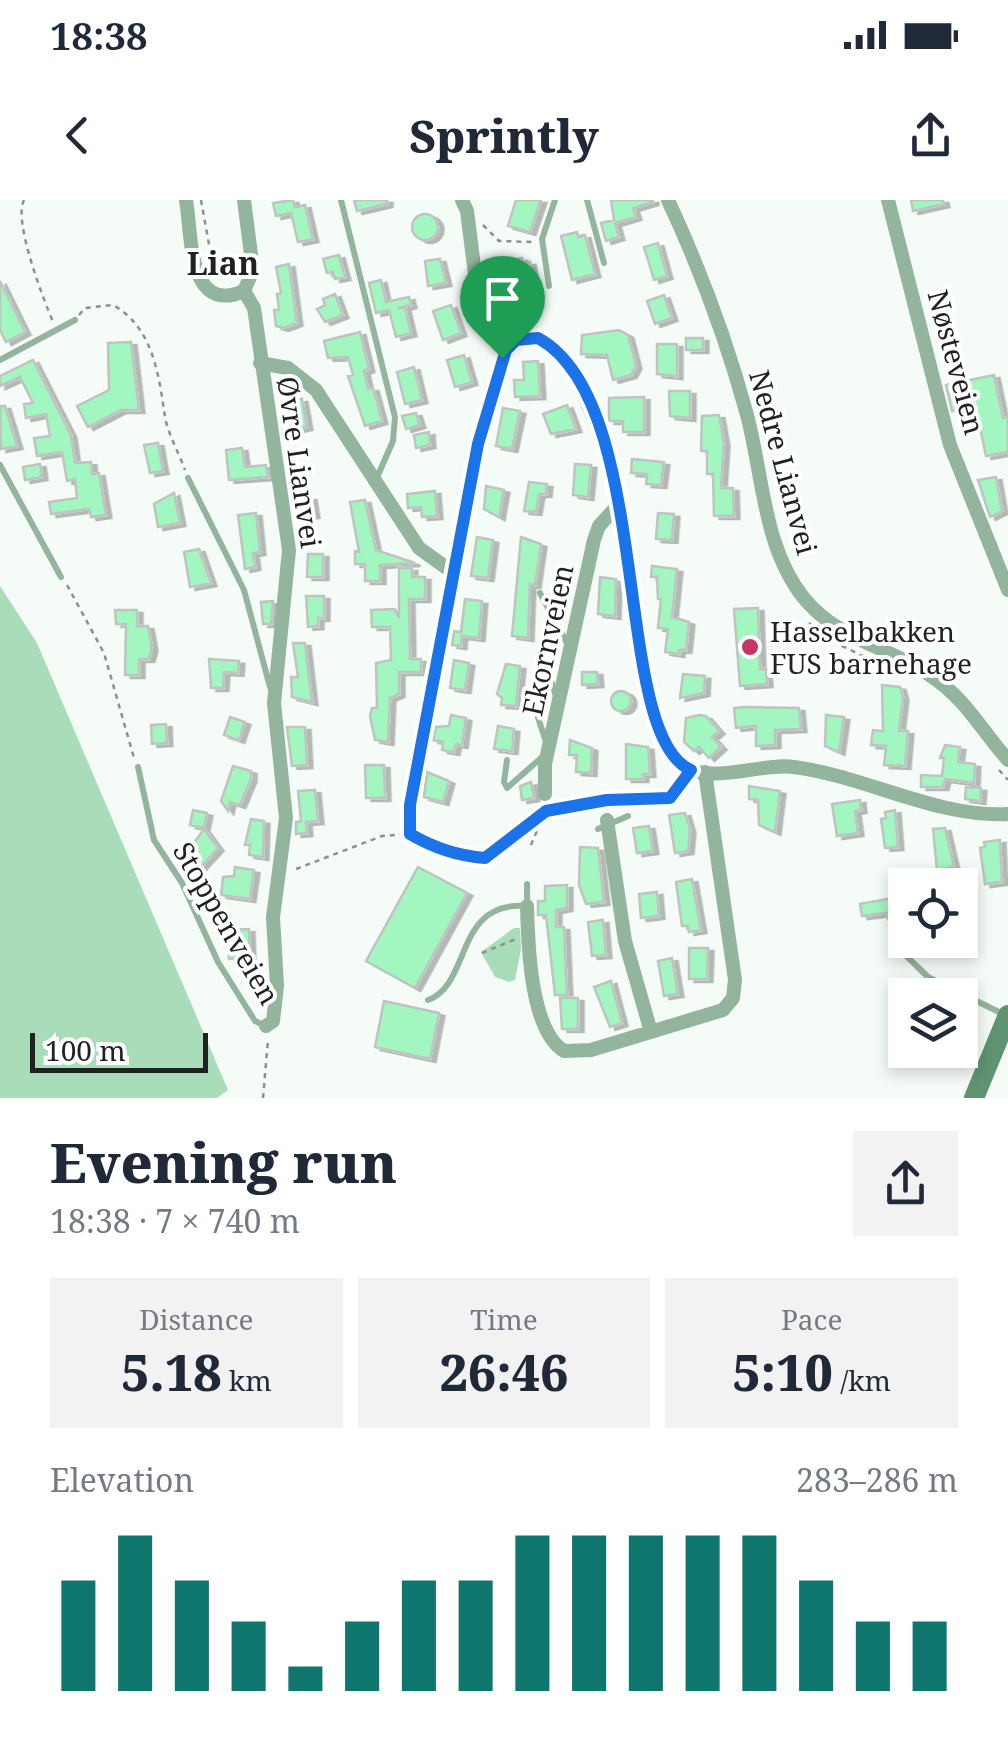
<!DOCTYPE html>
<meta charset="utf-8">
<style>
:root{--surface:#fff;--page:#f2f2f3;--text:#1f2937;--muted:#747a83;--accent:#0f766e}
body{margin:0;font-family:"Noto Serif",serif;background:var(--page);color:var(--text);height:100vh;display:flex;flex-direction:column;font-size:38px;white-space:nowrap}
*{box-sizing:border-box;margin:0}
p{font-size:32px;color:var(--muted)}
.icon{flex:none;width:55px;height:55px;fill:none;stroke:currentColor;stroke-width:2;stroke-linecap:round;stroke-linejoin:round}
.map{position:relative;height:898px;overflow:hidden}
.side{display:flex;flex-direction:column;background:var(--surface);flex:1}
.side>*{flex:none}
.fabs{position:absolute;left:888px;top:668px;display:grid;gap:20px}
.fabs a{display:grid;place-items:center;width:90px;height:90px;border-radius:0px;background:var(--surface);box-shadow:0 5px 15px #0003;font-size:50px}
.scale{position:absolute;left:30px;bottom:25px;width:178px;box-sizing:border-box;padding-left:10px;border:5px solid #1f2220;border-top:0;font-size:28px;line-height:35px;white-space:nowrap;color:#1f2220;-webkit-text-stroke:8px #fff;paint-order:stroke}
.pin{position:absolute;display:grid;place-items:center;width:85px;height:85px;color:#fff;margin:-102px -42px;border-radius:50% 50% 50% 0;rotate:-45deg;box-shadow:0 0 10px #0007}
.pin .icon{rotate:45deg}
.round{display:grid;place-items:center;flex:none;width:105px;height:105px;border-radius:0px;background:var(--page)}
.headline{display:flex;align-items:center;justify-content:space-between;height:170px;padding:0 50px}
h1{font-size:55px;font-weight:800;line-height:75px}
.metrics{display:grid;grid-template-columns:repeat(3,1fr);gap:15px;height:170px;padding:10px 50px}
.metrics div{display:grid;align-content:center;border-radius:0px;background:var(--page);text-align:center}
.metrics b{font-size:50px;font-weight:800}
.metrics small{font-size:28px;font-weight:400}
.metrics p{font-size:28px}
.chart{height:280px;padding:20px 50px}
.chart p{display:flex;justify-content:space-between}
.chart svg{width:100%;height:180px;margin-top:10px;stroke:var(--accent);stroke-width:6}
.status{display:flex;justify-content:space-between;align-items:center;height:70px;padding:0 50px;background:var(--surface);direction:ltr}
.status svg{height:28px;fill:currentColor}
header{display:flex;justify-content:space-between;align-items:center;height:130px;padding:0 50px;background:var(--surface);font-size:45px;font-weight:800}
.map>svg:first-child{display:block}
.green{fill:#a9dcb9}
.building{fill:#a2f6bf;stroke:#bec5c0;stroke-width:2.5;filter:url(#shadow)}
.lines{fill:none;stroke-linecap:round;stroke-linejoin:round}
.path{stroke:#8c918e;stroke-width:2.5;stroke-dasharray:5 5;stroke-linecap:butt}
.service{stroke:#93b59d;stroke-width:6}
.minor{stroke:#93b59d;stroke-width:14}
.secondary{stroke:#5f9371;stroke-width:20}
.route-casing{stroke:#fff;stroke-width:20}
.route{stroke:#1a73e8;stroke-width:12}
.poi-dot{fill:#c33666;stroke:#fff;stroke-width:4}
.labels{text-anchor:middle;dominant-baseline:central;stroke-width:8;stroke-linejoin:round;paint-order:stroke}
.street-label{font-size:28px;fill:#1f2220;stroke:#fff}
.poi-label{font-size:28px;fill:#1f2220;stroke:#fff;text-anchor:start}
.quarter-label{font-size:32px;font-weight:bold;fill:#1f2220;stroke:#fff}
</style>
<div class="status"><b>18:38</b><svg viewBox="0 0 49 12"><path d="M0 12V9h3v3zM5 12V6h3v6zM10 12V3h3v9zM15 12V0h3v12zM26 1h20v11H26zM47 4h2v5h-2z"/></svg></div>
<header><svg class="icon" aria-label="back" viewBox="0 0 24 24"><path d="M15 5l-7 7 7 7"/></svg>Sprintly<svg class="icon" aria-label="share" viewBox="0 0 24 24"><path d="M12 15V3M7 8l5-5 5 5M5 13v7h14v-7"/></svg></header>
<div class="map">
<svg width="1008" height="898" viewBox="0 0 1008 898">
<defs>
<filter id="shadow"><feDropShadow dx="5.5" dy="3" stdDeviation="0" flood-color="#0004"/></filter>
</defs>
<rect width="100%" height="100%" fill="#f5fcf7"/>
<path class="green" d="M 0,386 L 37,443 L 228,890 L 217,898 L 0,898 Z
M 514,728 L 520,728 L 521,749 L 515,780 L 509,782 L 495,777 L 481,752 Z"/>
<path class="building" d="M 293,0 L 295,7 L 305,5 L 313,39 L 298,42 L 291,13 L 276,16 L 273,3 Z
M 354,0 L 387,0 L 387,4 L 357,11 Z
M 516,0 L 541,0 L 530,32 L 508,26 Z
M 611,0 L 653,0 L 653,2 L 633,8 L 636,17 L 615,23 L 619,37 L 606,41 L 601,23 L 614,20 Z
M 911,0 L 943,0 L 944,4 L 913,11 Z
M412 27a13 13 0 1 1 26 0a13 13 0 1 1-26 0Z
M 577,32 L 578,37 L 585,35 L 595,74 L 572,80 L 561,36 Z
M 658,43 L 667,76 L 654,80 L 644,47 Z
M 339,55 L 345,77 L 335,79 L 333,72 L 327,73 L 323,59 Z
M 522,58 L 523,63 L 530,62 L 537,102 L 513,106 L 506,61 Z
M 440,59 L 446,83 L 428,86 L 425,61 Z
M 289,64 L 297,123 L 283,128 L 276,126 L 274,110 L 279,110 L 277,94 L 281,93 L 276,67 Z
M 381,80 L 386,102 L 409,97 L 411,105 L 398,108 L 405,108 L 411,133 L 396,137 L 389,110 L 376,113 L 369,83 Z
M 0,81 L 25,132 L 6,142 L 0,130 Z
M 335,94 L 343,115 L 325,122 L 317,109 L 325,105 L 323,99 Z
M 664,95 L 672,118 L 655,124 L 647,101 Z
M 451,105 L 461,133 L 443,140 L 433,111 Z
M 619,130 L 628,135 L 636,166 L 631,175 L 613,180 L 607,155 L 581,154 L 582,135 Z
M 360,132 L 369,169 L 364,171 L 368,189 L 373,188 L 382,221 L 365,226 L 348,176 L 353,175 L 348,157 L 328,158 L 324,141 Z
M 686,138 L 703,138 L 703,150 L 686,150 Z
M 131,142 L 139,210 L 121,210 L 88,227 L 77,206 L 109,190 L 108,143 Z
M 657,144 L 677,144 L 677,176 L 657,174 Z
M 464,155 L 472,182 L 455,187 L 447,160 Z
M 33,160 L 71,235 L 75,263 L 91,262 L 92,274 L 99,273 L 106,315 L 91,317 L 89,309 L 51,314 L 49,302 L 77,298 L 75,279 L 67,281 L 62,252 L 37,256 L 34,238 L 50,236 L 46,214 L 26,218 L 24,204 L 33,203 L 20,177 L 0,186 L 0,176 Z
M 538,161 L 540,196 L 515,197 L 514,180 L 524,180 L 523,162 Z
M 414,167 L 422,200 L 405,204 L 397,172 Z
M 994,175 L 1003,218 L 1008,217 L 1008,252 L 986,256 L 976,208 L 952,211 L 946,185 Z
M 669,191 L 690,191 L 690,218 L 670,216 Z
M 644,197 L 644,232 L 623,232 L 623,221 L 609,221 L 609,198 Z
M 302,199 L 307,227 L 292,230 L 287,201 Z
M 567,205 L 576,229 L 551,234 L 543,214 Z
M 0,206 L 5,206 L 17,246 L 1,249 Z
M 503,208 L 520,211 L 512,249 L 496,246 Z
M 416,213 L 420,225 L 406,229 L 402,216 Z
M 719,215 L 724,243 L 721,288 L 733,288 L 734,316 L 714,316 L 713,274 L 707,274 L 707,251 L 701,251 L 702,216 Z
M 429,232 L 430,245 L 416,248 L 414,235 Z
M 158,243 L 163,271 L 150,273 L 144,245 Z
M 242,248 L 245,267 L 266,265 L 268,277 L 229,280 L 226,250 Z
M 632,259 L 664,262 L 661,285 L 646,284 L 647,274 L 631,273 Z
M 40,264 L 42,277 L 25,280 L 23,267 Z
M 575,264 L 591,265 L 588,297 L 573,295 Z
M 996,277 L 1002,311 L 990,317 L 978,280 Z
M 529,282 L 547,284 L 546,294 L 539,294 L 536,312 L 524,311 Z
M 486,286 L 504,290 L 499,317 L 484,309 Z
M 435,291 L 437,316 L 422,317 L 421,307 L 408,308 L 407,294 Z
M 174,293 L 180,323 L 158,327 L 154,304 Z
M 311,297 L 314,315 L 299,317 L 296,299 Z
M 365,300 L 376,350 L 415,363 L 380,365 L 380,381 L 365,381 L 365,364 L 355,364 L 355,351 L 359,352 L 350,302 Z
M 256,313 L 260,352 L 253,353 L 255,367 L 245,369 L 238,315 Z
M 658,313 L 674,314 L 672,340 L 656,339 Z
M 477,337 L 493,340 L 488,378 L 471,376 Z
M 521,337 L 541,344 L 535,385 L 530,384 L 528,438 L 512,436 Z
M 199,349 L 211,383 L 190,387 L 184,352 Z
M 308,354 L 323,354 L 323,377 L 307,377 Z
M 652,366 L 677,369 L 672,417 L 689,422 L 686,450 L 679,450 L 679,454 L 665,452 L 668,429 L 658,428 L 661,399 L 658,399 L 657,377 L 651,377 Z
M 399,368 L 412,368 L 412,377 L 425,377 L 425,399 L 409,399 L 410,459 L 421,459 L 421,472 L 399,472 L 399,494 L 390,498 L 388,542 L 375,540 L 370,516 L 372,508 L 377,508 L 376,463 L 391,460 L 390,427 L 372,427 L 371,410 L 395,409 L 399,418 Z
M 600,377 L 616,379 L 615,416 L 598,414 Z
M 306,396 L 324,396 L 324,418 L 318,418 L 318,426 L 308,427 Z
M 465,399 L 482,401 L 479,438 L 462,436 L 461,446 L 452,445 L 454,431 L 461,432 Z
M 273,401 L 271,424 L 263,424 L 261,402 Z
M 758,408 L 760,469 L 766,469 L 767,484 L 740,486 L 734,409 Z
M 115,410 L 137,410 L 137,426 L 148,426 L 152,448 L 149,459 L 139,459 L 139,475 L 125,475 L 126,424 L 116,424 Z
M 293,443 L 305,443 L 312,502 L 292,497 L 291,477 L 298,477 Z
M 209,459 L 239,461 L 238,473 L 224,472 L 223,488 L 211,488 Z
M 454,460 L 469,463 L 465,490 L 450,488 Z
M 506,464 L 520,466 L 516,506 L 501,505 L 502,498 L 497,494 Z
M 582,472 L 597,472 L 598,484 L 582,485 Z
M 683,474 L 705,476 L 704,493 L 680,498 Z
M 882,485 L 900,487 L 903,497 L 899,531 L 908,531 L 905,566 L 884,565 L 886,546 L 871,545 L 873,530 L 883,531 Z
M611 501a10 10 0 1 1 20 0a10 10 0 1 1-20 0Z
M 744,507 L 799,508 L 801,529 L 775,530 L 775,545 L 756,546 L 756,526 L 736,528 L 734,508 Z
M 451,515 L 466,518 L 462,545 L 456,544 L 454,552 L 442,550 L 443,542 L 433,540 L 436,527 L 449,526 Z
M 699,515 L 706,516 L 719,531 L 712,537 L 721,547 L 709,558 L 699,547 L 694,551 L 684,542 L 686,518 Z
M 826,515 L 844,517 L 839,552 L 825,546 Z
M 230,517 L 245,522 L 239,540 L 224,535 Z
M 166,524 L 167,543 L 152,544 L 151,525 Z
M 498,526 L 514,529 L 512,551 L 494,549 Z
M 287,527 L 305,527 L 307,565 L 292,566 Z
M 570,540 L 592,548 L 591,573 L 576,572 L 577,555 L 569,555 Z
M 626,544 L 648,547 L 650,574 L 643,574 L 643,579 L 626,579 Z
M 945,545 L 960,547 L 958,562 L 975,564 L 974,583 L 945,579 L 943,587 L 921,587 L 921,575 L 942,576 L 944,558 L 940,558 Z
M 365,565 L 384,565 L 385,598 L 366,598 Z
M 233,566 L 251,571 L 251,579 L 240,605 L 230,602 L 228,611 L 221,601 Z
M 427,572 L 449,581 L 443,602 L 424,597 Z
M 531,582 L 534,598 L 522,600 L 520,586 Z
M 749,586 L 780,591 L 775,632 L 759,625 L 758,600 L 749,599 Z
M 966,587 L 981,588 L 980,601 L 965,599 Z
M 315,590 L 318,621 L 306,622 L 307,633 L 296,634 L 296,622 L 301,621 L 298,591 Z
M 860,600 L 861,610 L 855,611 L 858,633 L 837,636 L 832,604 Z
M 193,610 L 207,613 L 204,628 L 190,625 Z
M 895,610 L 898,647 L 885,648 L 881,619 L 886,618 L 885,612 Z
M 685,613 L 690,630 L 688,651 L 675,653 L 669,615 Z
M 251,619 L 264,621 L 263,657 L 249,655 L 250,645 L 245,645 Z
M 649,626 L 653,651 L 637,653 L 633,628 Z
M 945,628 L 954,667 L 937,670 L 933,629 Z
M 204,629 L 218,648 L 196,672 L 182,659 Z
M 1000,640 L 1002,682 L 985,684 L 980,648 L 985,647 L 984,642 Z
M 580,647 L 598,648 L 604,702 L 586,704 L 579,685 Z
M 235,667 L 254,670 L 250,699 L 221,695 L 223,677 L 234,676 Z
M 418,667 L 467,693 L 415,788 L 366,761 Z
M 692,679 L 701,730 L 689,732 L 688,726 L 682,726 L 676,682 Z
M 567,685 L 567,708 L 556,710 L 556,727 L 564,727 L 567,795 L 555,795 L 546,715 L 538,715 L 538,701 L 545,701 L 545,686 Z
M 657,692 L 659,716 L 641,718 L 639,694 Z
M 898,697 L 901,717 L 888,719 L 887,713 L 862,716 L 860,704 Z
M 603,720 L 606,755 L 592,756 L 588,722 Z
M 249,729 L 250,758 L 229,759 L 228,730 Z
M 689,748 L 708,748 L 707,779 L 689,779 Z
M 672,758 L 678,794 L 664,796 L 658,761 Z
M 611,781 L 622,823 L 610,827 L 594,787 Z
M 560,798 L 578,798 L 578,829 L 562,829 Z
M 384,801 L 439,813 L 430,859 L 375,847 Z"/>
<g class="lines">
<path class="path" d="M 24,0 C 13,21 43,98 53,122
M 201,0 L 214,72 L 225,76 L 238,69
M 483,25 L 499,41 L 533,42
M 79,115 L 85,108 L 113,105 C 154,128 159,177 165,217 C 168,234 179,253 185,270
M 67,385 L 104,453 L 134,558
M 809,423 L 834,442 L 871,460
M 999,570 L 1008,580
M 410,617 L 410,634
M 531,645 L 544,614
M 296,669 L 382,636 L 410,634 L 433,648 L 485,658 L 546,611 L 607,600 L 670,598 L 684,583
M 482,753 L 516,739
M 263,898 L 268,840"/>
<path class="service" d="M 341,0 L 395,217 L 393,241 L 375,282
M 587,0 L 604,63
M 549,86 L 542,39 L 555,0
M 0,160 L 75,120
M 0,265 L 61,377
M 188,278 L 244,390 L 270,487
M 540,393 L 568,445
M 541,451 L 557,499
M 507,560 L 504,582 L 507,588 L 549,551 L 529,490
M 138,567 L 154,640 L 182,683 L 218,762 L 255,821 L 265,826
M 598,629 L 628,616
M 892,742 L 928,777 L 1003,814
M 428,800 C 472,784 454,700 527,706 L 527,684"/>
<path class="minor" d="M 186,0 C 192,33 187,116 244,91 L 253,70 L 244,0
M 462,0 L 467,11 L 477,90 L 510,145
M 668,0 C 700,69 727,141 747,215 C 763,275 763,346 803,397 C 837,440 888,446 931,476 C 965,498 982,531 1008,560
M 888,0 L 950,245 L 1008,390
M 244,91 L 254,108 L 289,350 L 274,503 L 286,618 L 273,717 L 277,786 L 273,821 L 266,826
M 260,163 L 288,168 L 316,190 L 419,348 L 455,374
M 545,594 L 545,564 L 594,340 L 599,326 L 619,304
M 410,605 L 478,244 L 506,150 L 527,138 C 558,139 571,168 583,193 C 604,239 619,289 627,339 C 636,392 637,522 675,560 C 705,589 758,562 794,567 C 865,576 937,618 1008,614
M 607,620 L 625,741 L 651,832
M 527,706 C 528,744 530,830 564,851 L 591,850 L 723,810 L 733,798 L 735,780 L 705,572"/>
<path class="secondary" d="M 974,898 L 1008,815"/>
</g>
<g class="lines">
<defs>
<path id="route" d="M 538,138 C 656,202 610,536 691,570 L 670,598 L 607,600 L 546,611 L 485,658 C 457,656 434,648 410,634 L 410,605 L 478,244 L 506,150 L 516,140 Z"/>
</defs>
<use href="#route" class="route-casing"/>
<use href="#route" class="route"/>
</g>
<circle class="poi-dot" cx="750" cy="447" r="10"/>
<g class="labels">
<g class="street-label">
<text transform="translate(957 162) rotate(75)">Nøsteveien</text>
<text transform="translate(300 262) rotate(82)">Øvre Lianvei</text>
<text transform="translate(784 262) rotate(75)">Nedre Lianvei</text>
<text transform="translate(547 440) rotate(-78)">Ekornveien</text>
<text transform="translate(227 723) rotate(60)">Stoppenveien</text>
</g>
<g class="poi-label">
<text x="770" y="431">Hasselbakken<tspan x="770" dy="32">FUS barnehage</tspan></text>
</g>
<g class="quarter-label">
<text x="223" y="62">Lian</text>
</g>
</g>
</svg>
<div class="fabs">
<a><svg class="icon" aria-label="locate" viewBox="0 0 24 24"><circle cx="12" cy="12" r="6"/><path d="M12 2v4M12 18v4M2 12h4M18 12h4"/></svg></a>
<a><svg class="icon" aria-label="layers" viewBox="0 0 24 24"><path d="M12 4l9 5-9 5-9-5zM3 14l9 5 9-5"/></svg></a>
</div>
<div class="scale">100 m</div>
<div class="pin" style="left:502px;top:158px;background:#1e9e55"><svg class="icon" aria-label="arrive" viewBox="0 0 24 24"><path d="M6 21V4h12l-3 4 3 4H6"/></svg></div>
</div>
<section class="side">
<div class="headline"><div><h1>Evening run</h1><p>18:38 · 7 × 740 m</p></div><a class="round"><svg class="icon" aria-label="share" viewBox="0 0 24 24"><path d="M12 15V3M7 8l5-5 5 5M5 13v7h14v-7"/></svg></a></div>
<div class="metrics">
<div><p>Distance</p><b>5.18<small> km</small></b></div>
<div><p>Time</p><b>26:46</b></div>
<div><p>Pace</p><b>5:10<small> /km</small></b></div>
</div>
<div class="chart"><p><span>Elevation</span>283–286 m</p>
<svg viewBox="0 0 160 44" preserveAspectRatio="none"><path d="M5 44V17M15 44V6M25 44V17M35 44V27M45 44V38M55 44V27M65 44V17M75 44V17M85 44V6M95 44V6M105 44V6M115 44V6M125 44V6M135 44V17M145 44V27M155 44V27"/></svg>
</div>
</section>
